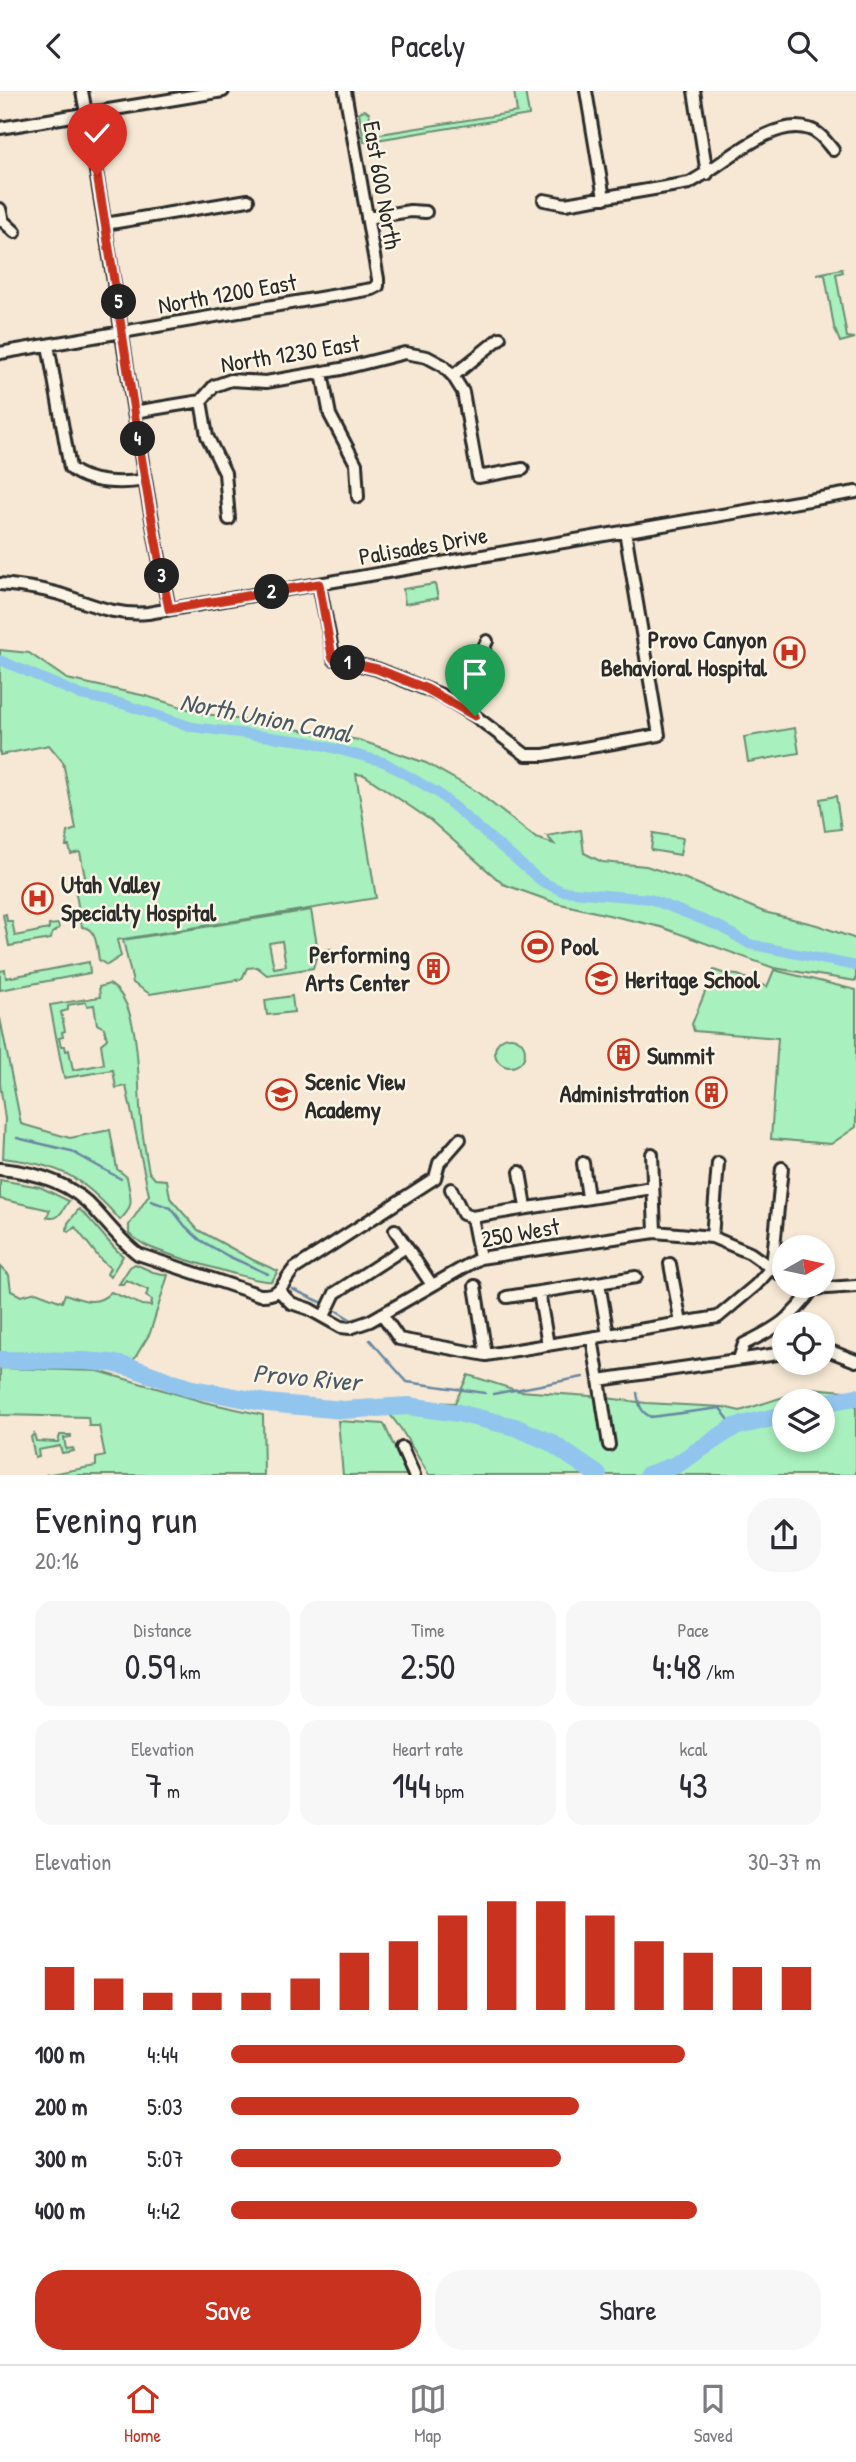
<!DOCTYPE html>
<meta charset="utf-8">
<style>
:root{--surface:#fff;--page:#f7f7f7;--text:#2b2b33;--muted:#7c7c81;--line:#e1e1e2;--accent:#c8321e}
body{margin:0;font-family:"Patrick Hand",sans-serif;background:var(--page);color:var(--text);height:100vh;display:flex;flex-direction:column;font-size:26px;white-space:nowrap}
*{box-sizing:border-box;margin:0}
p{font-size:23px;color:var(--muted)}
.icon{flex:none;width:38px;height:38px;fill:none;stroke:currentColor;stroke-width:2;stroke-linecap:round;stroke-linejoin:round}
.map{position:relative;height:1384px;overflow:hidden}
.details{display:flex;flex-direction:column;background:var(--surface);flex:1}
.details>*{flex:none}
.needle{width:46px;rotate:81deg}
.fabs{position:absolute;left:772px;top:1144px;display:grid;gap:14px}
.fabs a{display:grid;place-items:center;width:63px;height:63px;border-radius:50%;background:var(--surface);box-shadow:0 4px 10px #0003;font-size:35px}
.pin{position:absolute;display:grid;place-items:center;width:60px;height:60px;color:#fff;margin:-72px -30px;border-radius:50% 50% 50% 0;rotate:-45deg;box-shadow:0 0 7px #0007}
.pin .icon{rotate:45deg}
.km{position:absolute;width:35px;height:35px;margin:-18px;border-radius:50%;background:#222;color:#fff;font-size:19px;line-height:35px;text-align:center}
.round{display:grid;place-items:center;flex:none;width:74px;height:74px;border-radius:28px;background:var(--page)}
.headline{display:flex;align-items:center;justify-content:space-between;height:119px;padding:0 35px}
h1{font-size:38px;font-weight:600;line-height:52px}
.figures{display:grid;grid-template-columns:repeat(3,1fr);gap:10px;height:119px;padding:7px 35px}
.figures div{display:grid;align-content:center;border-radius:18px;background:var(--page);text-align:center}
.figures b{font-size:35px;font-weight:600}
.figures small{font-size:19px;font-weight:400}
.figures p{font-size:19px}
.chart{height:196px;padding:14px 35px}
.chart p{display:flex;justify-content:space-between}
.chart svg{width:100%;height:126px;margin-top:7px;stroke:var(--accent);stroke-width:6}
.cta{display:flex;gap:14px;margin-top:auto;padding:14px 35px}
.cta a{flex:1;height:80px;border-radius:28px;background:var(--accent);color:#fff;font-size:28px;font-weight:600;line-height:80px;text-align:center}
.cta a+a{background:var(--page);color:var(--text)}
ul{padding:0 35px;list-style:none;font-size:23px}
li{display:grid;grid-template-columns:112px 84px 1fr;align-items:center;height:52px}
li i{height:18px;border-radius:9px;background:var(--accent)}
header{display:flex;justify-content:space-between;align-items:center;height:91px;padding:0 35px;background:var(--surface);font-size:32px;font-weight:600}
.tab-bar{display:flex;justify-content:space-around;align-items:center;height:98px;border-top:2px solid var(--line);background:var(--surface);font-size:19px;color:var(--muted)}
.tab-bar a{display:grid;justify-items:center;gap:4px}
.tab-bar .active{color:var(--accent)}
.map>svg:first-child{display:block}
.green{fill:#a8f0bd;stroke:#6a8e74;stroke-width:2;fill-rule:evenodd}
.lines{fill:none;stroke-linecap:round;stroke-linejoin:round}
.stream{stroke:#6887a0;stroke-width:2.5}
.canal{stroke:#91c5ee;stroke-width:10}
.river{stroke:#91c5ee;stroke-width:18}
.minor-casing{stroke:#2b2b2b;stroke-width:16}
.minor{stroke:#fcf5e5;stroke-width:10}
.route-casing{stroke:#fff;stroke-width:14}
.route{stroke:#c8321e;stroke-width:9}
.labels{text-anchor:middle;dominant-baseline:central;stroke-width:5;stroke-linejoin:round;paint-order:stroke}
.street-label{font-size:24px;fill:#2b2b2b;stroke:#fcf5e5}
.poi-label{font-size:24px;font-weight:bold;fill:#2b2b2b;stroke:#fcf5e5;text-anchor:start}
.water-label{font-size:26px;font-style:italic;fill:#4a5966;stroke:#fcf5e5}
</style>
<header><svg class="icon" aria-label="back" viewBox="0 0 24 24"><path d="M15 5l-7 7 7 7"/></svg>Pacely<svg class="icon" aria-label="search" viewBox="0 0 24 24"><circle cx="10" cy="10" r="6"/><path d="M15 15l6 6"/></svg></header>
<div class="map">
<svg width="856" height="1384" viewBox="0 0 856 1384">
<rect width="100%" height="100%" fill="#f6e8d4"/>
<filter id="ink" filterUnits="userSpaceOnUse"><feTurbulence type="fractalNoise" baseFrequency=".0143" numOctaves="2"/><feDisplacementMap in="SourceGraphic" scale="14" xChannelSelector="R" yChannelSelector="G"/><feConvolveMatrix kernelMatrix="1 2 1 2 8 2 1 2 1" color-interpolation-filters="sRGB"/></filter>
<g filter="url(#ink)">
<path class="green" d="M 514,0 L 525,0 L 529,24 L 364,51 L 359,21 L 365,19 L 369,22 L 374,44 L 517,21 Z
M 842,178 L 843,181 L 836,183 L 847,246 L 855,247 L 840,251 L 834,236 L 825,184 L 817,183 Z
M 435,493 L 438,507 L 405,513 L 403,498 Z
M 0,559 L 29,562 L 67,588 L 146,605 L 201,622 L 359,649 L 426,672 L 476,700 L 536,747 L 554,753 L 547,745 L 581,739 L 584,762 L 602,771 L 646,775 L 686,788 L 764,821 L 817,834 L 856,848 L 856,890 L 774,877 L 661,836 L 556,812 L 503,793 L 430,729 L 364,684 L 356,683 L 376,807 L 117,849 L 121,865 L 107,874 L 99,869 C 97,857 97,837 82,836 L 75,798 L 87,796 L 80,761 L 71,763 L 69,755 L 66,755 L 68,741 L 76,738 L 63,671 L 49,654 L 0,664 Z
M 795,637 L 799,662 L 748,671 L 744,646 Z
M 836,705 L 841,738 L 825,740 L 820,708 Z
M 653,742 L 683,747 L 680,764 L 651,759 Z
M 311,819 L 318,860 L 330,858 L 326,863 L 316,867 L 313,877 L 267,884 L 257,876 L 247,877 L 242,888 L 150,903 L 133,892 L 123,849 ZM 282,850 L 286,875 L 274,877 L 269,852 Z
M 6,823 L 7,830 L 12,830 L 15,845 L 49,838 L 49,834 L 58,833 L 59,837 L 52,842 L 51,848 L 9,855 L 3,824 Z
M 89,871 L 90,882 L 0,899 L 0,880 L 5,879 L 6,887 Z
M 714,879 L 725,883 L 738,884 L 767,896 L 774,879 L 856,899 L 856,1036 L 831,1053 L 771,1048 L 778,947 L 694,940 L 692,933 Z
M 109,893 C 140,908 138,986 140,1016 C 141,1038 145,1059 149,1081 L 155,1088 L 167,1089 L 170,1107 L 198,1139 L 253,1169 L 278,1180 L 272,1190 C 261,1193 162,1162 147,1155 C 141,1152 135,1147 129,1143 L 129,1134 L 149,1104 L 126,995 L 116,997 L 113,979 L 64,987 L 50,914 L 100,906 L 99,896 ZM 86,911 L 87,915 L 94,914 L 97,933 L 104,937 L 107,948 L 101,953 L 104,973 L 73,979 L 69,959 L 66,960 L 65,955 L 61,955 L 59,947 L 63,946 L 62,941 L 65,940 L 61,921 L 68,919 L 68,914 Z
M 292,905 L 294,921 L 267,924 L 265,909 Z
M 0,927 L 21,1033 L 70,1047 L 110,1039 L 117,1078 L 127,1086 C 130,1106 136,1114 120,1129 C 82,1085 60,1074 3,1067 L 5,1028 L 0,993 Z
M495 961a15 15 0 1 1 30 0a15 15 0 1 1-30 0Z
M 0,1089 L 40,1096 L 69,1110 C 63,1118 59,1131 47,1126 L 50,1119 L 0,1108 Z
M 79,1118 C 96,1132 106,1151 123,1165 L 110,1186 L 107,1183 L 110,1177 L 101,1169 L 75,1136 L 69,1141 L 67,1139 L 68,1132 Z
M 135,1173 L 153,1181 L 168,1184 L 150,1242 L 133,1270 C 90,1259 44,1262 0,1262 L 0,1175 L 9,1184 L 11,1200 L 21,1205 L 36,1201 L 62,1211 L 65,1203 C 83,1209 96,1216 111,1201 L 142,1214 L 151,1215 L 152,1209 L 146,1205 L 148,1199 L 126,1189 L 123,1193 L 119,1193 L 130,1176 Z
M 0,1277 L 98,1280 L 204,1311 L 263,1324 L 264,1384 L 45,1384 L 96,1375 L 96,1367 L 105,1365 L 99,1335 L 89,1335 L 88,1326 L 0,1324 Z
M 468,1284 L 519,1300 L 590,1305 L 646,1312 L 723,1316 L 740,1320 L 811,1297 L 856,1301 L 856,1384 L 429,1384 L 401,1338 L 379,1309 L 455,1312 ZM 784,1311 L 822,1311 L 822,1349 L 784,1349 Z
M 338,1330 L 384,1333 L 407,1384 L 343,1384 Z
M 34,1343 L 36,1350 L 58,1351 L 60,1344 L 71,1344 L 71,1346 L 64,1347 L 66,1358 L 73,1357 L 74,1360 L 62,1362 L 60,1355 L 38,1359 L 39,1366 L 35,1367 L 31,1346 Z"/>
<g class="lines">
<path class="stream" d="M 17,1047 L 71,1060 L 121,1088
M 151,1110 L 171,1117 L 185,1135 L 200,1149 L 228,1165 L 268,1183
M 292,1198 L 323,1212
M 337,1220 L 355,1231
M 370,1249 L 407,1291 L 485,1302
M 637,1302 C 639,1313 640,1321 651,1326 L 720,1317 L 734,1336
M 493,1303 L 583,1286"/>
<path class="canal" d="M 0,569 L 81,604 L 123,613 L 192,636 L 310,651 L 384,671 L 438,702 L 541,790 L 562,800 L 650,808 L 721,836 L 749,853 L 856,875"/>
<path class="river" d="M 0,1269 L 84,1270 L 111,1272 L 133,1277 L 188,1297 L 267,1312 L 343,1319 L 408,1315 L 458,1322 L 515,1336 L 550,1351 L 598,1384
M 822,1312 L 856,1306
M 648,1384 L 676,1374 L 734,1336 L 784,1324"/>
<defs>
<path id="minor" d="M 82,0 C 114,172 134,347 169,518
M 586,0 L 604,107
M 694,0 L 707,83
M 0,37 L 223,0
M 544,109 L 565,113 L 689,92 C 721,76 772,25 809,38 C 820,41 826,51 833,59
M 0,118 L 3,130 L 15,141
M 367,127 L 410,120 L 426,121
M 105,133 L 248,109
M 48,254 L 70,377 C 88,393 123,393 145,389
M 0,262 L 372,198 L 378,195 L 378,188 L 345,0
M 322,282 L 330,324 L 356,373 L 358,406
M 453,285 L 500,247
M 201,310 L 207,345 L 225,382 L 229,428
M 134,321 L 201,310 L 214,295 L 231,289 L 266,291 L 341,278 L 405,262 L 427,266 L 442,274 L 453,285 L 463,301 L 478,386 L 523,378
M 0,493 C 22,495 45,498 66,505 C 95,515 117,525 148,522 L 856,401
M 319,493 L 334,568 L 377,578 L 441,604 L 475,625 L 526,664 L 544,664 L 659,644 L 625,440
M 456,613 L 487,550
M 652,1063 L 655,1141
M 583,1072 L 588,1106
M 0,1078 C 35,1081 71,1092 95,1119 C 109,1134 121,1150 138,1163 L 260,1204 C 282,1205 281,1193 294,1178 L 435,1087 L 439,1072 L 460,1048
M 520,1081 L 526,1116
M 451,1098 L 463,1123 L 472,1126 L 480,1167
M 472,1126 L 652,1097
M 395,1139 L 432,1194
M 712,1146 L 718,1072
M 670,1173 L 681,1232
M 599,1192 L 608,1244
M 475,1195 L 486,1264
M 805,1195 L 813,1198 L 856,1195
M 279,1200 L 291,1212 L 309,1218 L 341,1236 L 350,1237 L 370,1230 L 480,1167 L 655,1141 L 712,1146 L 750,1162 L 784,1186
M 539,1201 L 548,1254
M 507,1206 L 636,1186
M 382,1223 L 399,1248 L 486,1264 L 718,1226 L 756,1194 L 772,1176 L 782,1077
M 324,1225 L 335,1202 L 406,1156
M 592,1247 L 599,1289 L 784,1262
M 822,1257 L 856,1270
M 739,1268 L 744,1253 C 777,1237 791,1228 813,1198
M 599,1289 L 609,1354
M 402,1357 L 414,1384"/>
</defs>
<use href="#minor" class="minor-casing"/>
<use href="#minor" class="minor"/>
</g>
</g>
<g class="lines" filter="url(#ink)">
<defs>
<path id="route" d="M 97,84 C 122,229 139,374 169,518 L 319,493 L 332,565 L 334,568 L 377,578 L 427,598 L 475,625"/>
</defs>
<use href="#route" class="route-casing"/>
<use href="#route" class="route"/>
</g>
<defs>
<symbol id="hospital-ring" viewBox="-11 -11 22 22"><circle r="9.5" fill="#fcf5e5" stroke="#c8321e" stroke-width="1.5"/><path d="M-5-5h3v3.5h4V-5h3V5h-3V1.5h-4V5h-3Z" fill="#c8321e"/></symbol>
<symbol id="stadium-ring" viewBox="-11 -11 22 22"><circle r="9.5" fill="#fcf5e5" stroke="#c8321e" stroke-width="1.5"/><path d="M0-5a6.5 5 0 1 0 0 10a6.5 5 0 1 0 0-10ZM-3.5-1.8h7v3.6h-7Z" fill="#c8321e"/></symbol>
<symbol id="building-ring" viewBox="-11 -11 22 22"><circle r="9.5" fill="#fcf5e5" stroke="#c8321e" stroke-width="1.5"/><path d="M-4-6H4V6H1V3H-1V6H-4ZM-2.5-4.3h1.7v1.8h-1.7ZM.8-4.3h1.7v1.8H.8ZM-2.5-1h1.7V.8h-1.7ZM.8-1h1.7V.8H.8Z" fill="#c8321e"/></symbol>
<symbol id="school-ring" viewBox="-11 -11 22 22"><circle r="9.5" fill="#fcf5e5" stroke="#c8321e" stroke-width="1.5"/><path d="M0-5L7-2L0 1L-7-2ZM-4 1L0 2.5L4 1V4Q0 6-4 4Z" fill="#c8321e"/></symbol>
</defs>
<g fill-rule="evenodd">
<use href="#hospital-ring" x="772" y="544" width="35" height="35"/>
<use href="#hospital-ring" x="20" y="790" width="35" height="35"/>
<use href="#stadium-ring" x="520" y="838" width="35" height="35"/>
<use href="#building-ring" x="416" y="860" width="35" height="35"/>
<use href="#school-ring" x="584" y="870" width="35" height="35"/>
<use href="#building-ring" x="606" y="946" width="35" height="35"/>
<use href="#building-ring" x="694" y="984" width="35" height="35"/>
<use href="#school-ring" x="264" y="986" width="35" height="35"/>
</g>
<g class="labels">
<g class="street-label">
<text transform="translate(383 94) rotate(80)">East 600 North</text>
<text transform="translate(227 202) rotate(-10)">North 1200 East</text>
<text transform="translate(290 262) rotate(-9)">North 1230 East</text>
<text transform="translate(423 454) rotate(-10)">Palisades Drive</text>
<text transform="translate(520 1141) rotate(-10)">250 West</text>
</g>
<g class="poi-label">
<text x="767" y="548" text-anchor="end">Provo Canyon<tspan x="767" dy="28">Behavioral Hospital</tspan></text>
<text x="61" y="793">Utah Valley<tspan x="61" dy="28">Specialty Hospital</tspan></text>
<text x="561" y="855">Pool</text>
<text x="410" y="863" text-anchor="end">Performing<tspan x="410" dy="28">Arts Center</tspan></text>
<text x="625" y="888">Heritage School</text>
<text x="647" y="964">Summit</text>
<text x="305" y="990">Scenic View<tspan x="305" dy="28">Academy</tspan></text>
<text x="689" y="1002" text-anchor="end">Administration</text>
</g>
<g class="water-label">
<text transform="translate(266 626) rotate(11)">North Union Canal</text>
<text transform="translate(307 1286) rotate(5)">Provo River</text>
</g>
</g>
</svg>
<div class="fabs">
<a><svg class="needle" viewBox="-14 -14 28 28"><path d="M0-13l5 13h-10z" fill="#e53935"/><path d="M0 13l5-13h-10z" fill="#7c7c81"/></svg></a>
<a><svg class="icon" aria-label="locate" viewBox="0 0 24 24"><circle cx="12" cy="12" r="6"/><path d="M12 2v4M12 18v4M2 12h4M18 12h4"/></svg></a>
<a><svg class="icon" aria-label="layers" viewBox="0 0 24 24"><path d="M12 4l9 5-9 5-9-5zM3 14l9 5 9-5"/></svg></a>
</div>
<div class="pin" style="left:475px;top:625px;background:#1e9e55"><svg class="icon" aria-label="arrive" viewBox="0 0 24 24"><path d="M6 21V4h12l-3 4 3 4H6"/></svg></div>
<div class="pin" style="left:97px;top:84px;background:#d93025"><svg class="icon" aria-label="check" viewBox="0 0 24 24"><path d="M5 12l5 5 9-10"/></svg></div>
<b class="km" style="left:348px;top:572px">1</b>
<b class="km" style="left:272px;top:501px">2</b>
<b class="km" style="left:162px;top:485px">3</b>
<b class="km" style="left:138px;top:348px">4</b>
<b class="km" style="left:119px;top:211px">5</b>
</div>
<section class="details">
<div class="headline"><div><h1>Evening run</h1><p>20:16</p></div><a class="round"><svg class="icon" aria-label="share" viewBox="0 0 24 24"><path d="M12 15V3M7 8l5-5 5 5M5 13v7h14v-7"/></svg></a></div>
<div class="figures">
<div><p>Distance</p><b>0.59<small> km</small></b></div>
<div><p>Time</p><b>2:50</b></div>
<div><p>Pace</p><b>4:48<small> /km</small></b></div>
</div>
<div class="figures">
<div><p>Elevation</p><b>7<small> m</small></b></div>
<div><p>Heart rate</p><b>144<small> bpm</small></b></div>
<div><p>kcal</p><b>43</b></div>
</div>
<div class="chart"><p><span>Elevation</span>30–37 m</p>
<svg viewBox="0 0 160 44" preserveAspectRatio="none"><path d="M5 44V29M15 44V33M25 44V38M35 44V38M45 44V38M55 44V33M65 44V24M75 44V20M85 44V11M95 44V6M105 44V6M115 44V11M125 44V20M135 44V24M145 44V29M155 44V29"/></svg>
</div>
<ul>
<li><b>100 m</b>4:44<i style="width:77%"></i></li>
<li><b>200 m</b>5:03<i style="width:59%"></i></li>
<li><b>300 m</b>5:07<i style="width:56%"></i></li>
<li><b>400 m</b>4:42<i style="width:79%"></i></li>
</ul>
<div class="cta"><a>Save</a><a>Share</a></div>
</section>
<nav class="tab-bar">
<a class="active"><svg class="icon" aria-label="home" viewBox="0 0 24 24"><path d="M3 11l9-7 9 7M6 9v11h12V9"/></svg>Home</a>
<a><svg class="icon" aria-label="map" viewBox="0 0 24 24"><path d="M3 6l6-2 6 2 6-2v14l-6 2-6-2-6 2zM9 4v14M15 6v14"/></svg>Map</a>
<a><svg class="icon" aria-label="saved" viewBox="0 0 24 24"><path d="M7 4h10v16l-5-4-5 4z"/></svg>Saved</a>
</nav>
